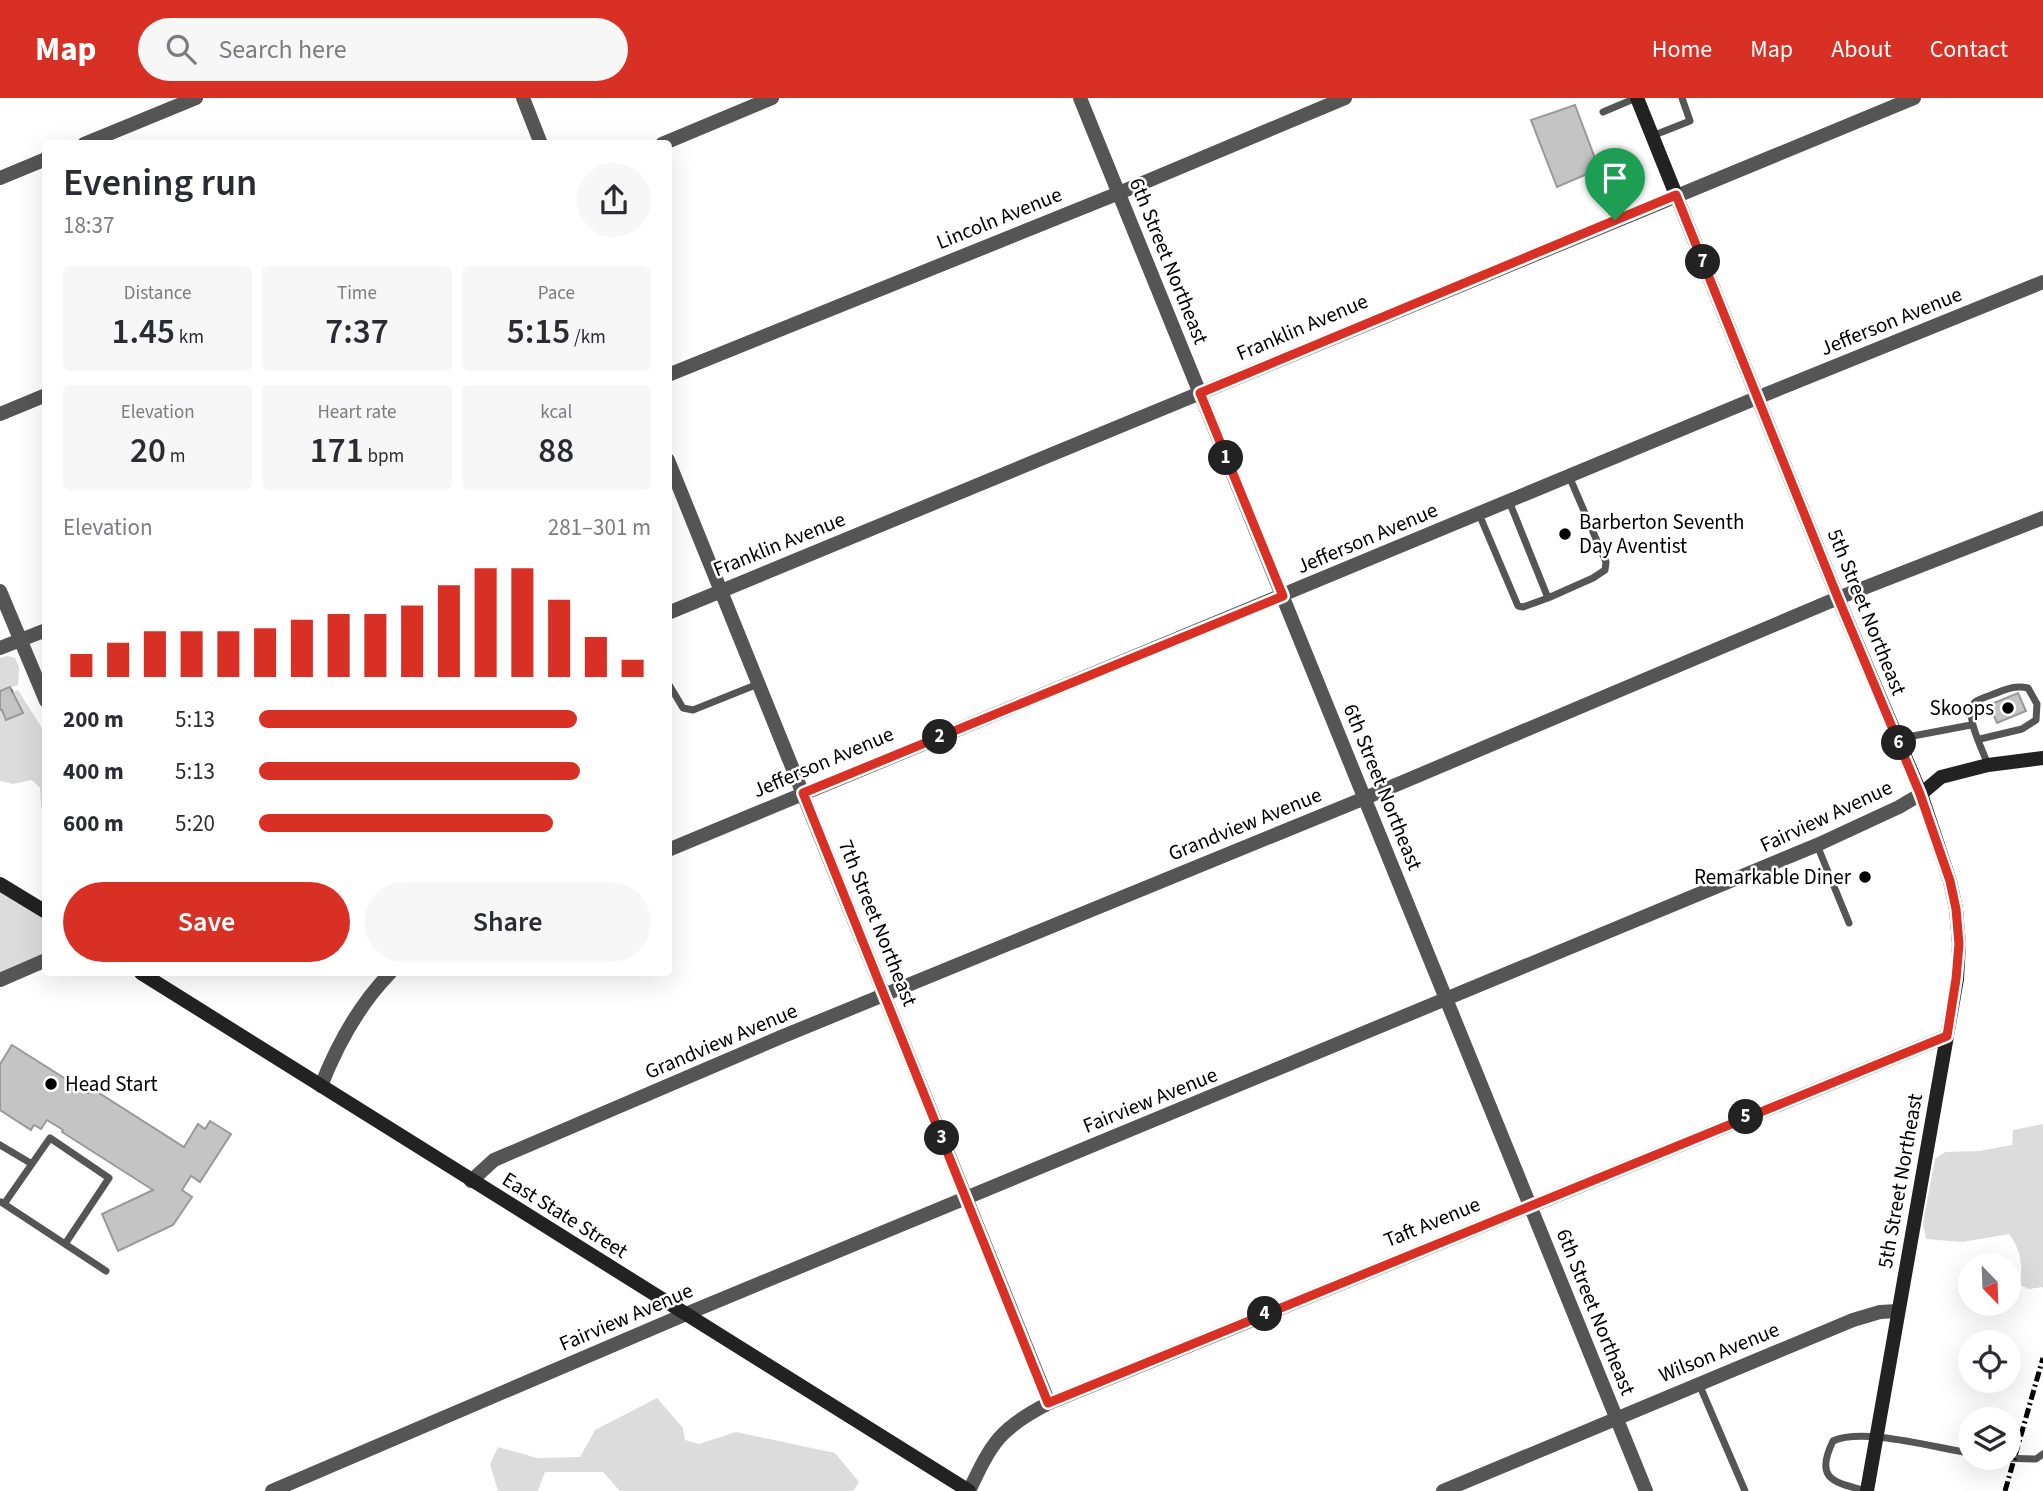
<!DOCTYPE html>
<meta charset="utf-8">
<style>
:root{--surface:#fff;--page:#f7f7f7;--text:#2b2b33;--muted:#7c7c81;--accent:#d93025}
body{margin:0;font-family:"Source Sans 3",sans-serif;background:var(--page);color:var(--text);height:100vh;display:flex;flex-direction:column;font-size:26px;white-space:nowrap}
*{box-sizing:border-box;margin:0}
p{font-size:23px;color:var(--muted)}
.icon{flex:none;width:38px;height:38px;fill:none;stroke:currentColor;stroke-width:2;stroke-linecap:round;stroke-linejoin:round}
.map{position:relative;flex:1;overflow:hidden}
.panel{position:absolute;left:42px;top:42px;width:630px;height:836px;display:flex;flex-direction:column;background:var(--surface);border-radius:7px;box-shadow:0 7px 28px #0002}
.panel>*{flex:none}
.needle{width:46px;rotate:157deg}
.buttons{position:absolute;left:1958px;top:1155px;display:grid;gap:14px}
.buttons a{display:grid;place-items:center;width:63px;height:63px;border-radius:50%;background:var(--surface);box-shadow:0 7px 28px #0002;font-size:35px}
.pin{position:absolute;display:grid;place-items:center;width:60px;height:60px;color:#fff;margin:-72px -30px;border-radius:50% 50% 50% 0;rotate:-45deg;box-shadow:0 0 7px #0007}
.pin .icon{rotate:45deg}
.km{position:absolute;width:35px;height:35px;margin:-18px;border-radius:50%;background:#222;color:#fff;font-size:19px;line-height:35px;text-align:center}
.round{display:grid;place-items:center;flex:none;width:74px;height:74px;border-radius:37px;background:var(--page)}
.head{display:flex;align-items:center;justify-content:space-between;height:119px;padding:0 21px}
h1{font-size:38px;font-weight:600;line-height:52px}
.figures{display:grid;grid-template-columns:repeat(3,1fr);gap:10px;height:119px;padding:7px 21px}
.figures div{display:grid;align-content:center;border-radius:7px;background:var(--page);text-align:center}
.figures b{font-size:35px;font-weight:600}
.figures small{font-size:19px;font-weight:400}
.figures p{font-size:19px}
.chart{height:196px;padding:14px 21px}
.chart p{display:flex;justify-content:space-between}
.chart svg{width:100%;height:126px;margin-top:7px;stroke:var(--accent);stroke-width:6}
.action{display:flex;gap:14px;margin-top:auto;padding:14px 21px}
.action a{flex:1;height:80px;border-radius:42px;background:var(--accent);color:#fff;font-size:28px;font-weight:600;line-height:80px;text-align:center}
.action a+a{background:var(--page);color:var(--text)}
ul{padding:0 21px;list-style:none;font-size:23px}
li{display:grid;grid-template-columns:112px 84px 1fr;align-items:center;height:52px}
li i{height:18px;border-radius:9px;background:var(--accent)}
header{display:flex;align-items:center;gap:42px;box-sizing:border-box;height:98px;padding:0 35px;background:var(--accent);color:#fff}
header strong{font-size:33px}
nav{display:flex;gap:38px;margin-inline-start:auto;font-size:24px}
.search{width:490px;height:63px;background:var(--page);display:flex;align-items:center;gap:18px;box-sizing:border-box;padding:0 24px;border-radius:38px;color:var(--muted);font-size:26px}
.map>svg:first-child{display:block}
.green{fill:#dcdcdc}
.building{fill:#c4c4c4;stroke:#999;stroke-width:2}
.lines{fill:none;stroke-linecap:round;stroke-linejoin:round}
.path{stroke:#777;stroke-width:3.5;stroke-dasharray:2 3.5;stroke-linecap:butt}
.lane{stroke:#555;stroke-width:7}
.street{stroke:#555;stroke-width:14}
.secondary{stroke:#222;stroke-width:14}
.rail{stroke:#000;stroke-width:5;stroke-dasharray:10 3.5 2 3.5;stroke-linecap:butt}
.route-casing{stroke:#fff;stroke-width:14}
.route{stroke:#d93025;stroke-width:9}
.poi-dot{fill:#000;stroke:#fff;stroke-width:2.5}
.labels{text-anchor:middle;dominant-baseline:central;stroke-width:5;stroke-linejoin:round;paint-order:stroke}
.street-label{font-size:21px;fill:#000;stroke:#fff}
.poi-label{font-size:21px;fill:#000;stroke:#fff;text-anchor:start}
</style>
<header>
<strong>Map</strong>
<div class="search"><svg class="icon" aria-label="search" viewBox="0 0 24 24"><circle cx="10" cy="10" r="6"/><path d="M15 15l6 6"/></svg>Search here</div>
<nav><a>Home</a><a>Map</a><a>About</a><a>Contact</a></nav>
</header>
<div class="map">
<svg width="2043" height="1393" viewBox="0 0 2043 1393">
<rect width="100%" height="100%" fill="#fff"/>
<path class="green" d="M 7,558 L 15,560 L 19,569 L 18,587 L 0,593 L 0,560 Z
M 18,592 L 45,635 L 45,717 L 41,709 L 40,690 L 32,682 L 13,686 L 0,683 L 0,612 L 2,612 L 7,622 L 23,615 L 14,594 Z
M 0,792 L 46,818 L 45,862 L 0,882 Z
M 2043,1026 L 2043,1189 L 2029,1191 L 2020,1187 C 2023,1168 2021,1152 2009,1136 L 1962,1144 L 1926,1141 L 1923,1125 L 1935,1061 L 1945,1054 L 1979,1053 L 2012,1047 L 2013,1032 Z
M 657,1300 L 683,1330 L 685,1342 L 699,1346 L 736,1334 L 835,1355 L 859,1384 L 853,1393 L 620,1393 L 603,1374 L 545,1374 L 538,1393 L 498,1393 L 490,1366 L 498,1349 L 537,1360 L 580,1359 L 595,1332 Z"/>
<path class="building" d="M 1575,7 L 1599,71 L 1557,89 L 1531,22 Z
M 10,589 L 23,615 L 6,622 L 2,612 L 0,612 L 0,593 Z
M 2018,595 L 2026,613 L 1997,625 L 1989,607 Z
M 12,947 L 88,995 L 91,990 L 184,1049 L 198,1026 L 205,1031 L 210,1023 L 231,1036 L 200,1084 L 191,1078 L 182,1092 L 192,1099 L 173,1127 L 118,1153 L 102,1116 L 153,1092 L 62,1034 L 63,1032 L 47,1022 L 41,1031 L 34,1027 L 31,1032 L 0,1012 L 0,966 Z"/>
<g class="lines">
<path class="path" d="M 11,593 L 15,591"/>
<path class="lane" d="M 1603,14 L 1636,0
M 1652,38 L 1690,23 L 1682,0
M 1605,99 L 1615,122
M 1509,403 L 1548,500 L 1593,480 L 1605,472 L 1606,464 L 1569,378
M 1479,416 L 1518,508 L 1523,509 L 1548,500
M 668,585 L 683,610 L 693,612 L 758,586
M 1897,641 L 1971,627
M 1980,641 L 2022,631 L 2036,622 L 2037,606 L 2028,590 C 2013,587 2005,592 1991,597 C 1986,599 1979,601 1975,604 C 1963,616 1983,652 1988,667
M 1817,747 L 1849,825
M 0,1047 L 32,1066
M 1,1104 L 106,1173
M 4,1106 L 50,1040 L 109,1080 L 65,1146
M 1699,1286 L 1745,1393
M 2001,1360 L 2036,1361 L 2043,1356
M 1866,1393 C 1834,1384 1814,1382 1833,1343 C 1863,1329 1936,1350 1970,1355"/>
<path class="street" d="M 523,0 L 541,46
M 1080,0 L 1646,1393
M 84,46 L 196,0
M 662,46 L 772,0
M 0,80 L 46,61
M 668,277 L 1119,95 L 1345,0
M 0,316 L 46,297
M 668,362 L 1049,1305
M 0,493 L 46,603
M 668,515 L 1914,0
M 0,550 L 46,532
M 668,752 L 1759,299 L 2043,184
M 0,882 L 46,862
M 321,988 C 337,947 359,907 390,875
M 471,1083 L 494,1062 L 781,939 L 1365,700 L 1838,500 L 2043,420
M 272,1393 L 686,1216 L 1817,747 L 1899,709 L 1921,696
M 969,1393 C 992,1344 1000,1330 1049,1305 L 1947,938
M 1443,1393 L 1853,1222 L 1880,1214 L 1898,1213"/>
<path class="secondary" d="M 1637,0 L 1838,500 L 1921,696 L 1950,783 L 1956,811 L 1959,846 L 1957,881 L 1867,1393
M 1921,696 L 1941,679 L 1988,667 L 2043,660
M 0,786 L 46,814
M 141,875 L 969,1393"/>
<path class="rail" d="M 2005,1393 L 2043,1260"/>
</g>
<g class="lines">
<defs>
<path id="route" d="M 1676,97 L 1838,500 L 1920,696 L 1950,783 L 1956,811 L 1959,846 L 1956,881 L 1947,938 L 1048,1305 L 803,695 L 1283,498 L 1200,295 Z"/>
</defs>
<use href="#route" class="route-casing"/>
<use href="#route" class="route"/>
</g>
<g class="poi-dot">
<circle cx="1565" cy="436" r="7"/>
<circle cx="2008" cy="610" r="7"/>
<circle cx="1865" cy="779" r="7"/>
<circle cx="51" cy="986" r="7"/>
</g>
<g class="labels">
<g class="street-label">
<text transform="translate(999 120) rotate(-22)">Lincoln Avenue</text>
<text transform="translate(1169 163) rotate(68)">6th Street Northeast</text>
<text transform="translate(1891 223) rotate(-22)">Jefferson Avenue</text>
<text transform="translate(1302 229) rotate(-23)">Franklin Avenue</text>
<text transform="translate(1367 440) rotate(-23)">Jefferson Avenue</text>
<text transform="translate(779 446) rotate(-22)">Franklin Avenue</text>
<text transform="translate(1867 514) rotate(68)">5th Street Northeast</text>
<text transform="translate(823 664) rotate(-23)">Jefferson Avenue</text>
<text transform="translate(1383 689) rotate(68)">6th Street Northeast</text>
<text transform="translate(1826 718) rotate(-25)">Fairview Avenue</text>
<text transform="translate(1245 726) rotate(-22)">Grandview Avenue</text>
<text transform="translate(878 825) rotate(68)">7th Street Northeast</text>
<text transform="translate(721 943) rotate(-23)">Grandview Avenue</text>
<text transform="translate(1150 1002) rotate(-22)">Fairview Avenue</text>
<text transform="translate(1900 1083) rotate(-80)">5th Street Northeast</text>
<text transform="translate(565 1117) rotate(32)">East State Street</text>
<text transform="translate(1432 1124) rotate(-22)">Taft Avenue</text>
<text transform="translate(1596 1214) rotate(68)">6th Street Northeast</text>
<text transform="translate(626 1219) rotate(-23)">Fairview Avenue</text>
<text transform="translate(1719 1254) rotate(-22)">Wilson Avenue</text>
</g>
<g class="poi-label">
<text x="1579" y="424">Barberton Seventh<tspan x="1579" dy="24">Day Aventist</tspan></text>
<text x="1994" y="610" text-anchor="end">Skoops</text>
<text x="1851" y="779" text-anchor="end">Remarkable Diner</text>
<text x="65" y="986">Head Start</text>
</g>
</g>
</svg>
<div class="buttons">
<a><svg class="needle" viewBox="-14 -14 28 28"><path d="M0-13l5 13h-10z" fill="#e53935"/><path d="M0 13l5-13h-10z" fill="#7c7c81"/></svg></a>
<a><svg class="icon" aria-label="locate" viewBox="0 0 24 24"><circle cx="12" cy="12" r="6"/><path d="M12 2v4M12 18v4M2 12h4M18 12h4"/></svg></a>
<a><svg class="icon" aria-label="layers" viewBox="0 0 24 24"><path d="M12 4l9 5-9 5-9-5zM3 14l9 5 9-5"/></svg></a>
</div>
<div class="pin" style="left:1615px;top:122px;background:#1e9e55"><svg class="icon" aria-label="arrive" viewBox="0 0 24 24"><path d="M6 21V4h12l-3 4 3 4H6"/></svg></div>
<b class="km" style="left:1226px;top:360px">1</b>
<b class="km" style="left:940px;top:639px">2</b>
<b class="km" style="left:942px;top:1040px">3</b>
<b class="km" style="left:1265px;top:1216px">4</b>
<b class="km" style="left:1746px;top:1019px">5</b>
<b class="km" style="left:1899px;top:645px">6</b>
<b class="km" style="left:1703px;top:164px">7</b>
<section class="panel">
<div class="head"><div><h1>Evening run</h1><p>18:37</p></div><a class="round"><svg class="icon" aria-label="share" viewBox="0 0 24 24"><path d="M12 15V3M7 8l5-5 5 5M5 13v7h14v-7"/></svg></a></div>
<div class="figures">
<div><p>Distance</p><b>1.45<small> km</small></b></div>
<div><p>Time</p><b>7:37</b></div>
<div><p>Pace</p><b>5:15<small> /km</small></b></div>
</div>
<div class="figures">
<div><p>Elevation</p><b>20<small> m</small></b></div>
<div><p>Heart rate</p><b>171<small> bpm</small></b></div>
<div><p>kcal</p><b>88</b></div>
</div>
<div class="chart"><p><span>Elevation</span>281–301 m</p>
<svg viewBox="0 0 160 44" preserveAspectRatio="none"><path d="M5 44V36M15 44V32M25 44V28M35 44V28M45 44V28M55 44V27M65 44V24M75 44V22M85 44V22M95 44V19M105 44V12M115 44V6M125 44V6M135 44V17M145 44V30M155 44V38"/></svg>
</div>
<ul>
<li><b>200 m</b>5:13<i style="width:81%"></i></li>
<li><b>400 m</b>5:13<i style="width:82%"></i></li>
<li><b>600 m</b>5:20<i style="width:75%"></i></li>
</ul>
<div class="action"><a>Save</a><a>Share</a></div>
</section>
</div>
